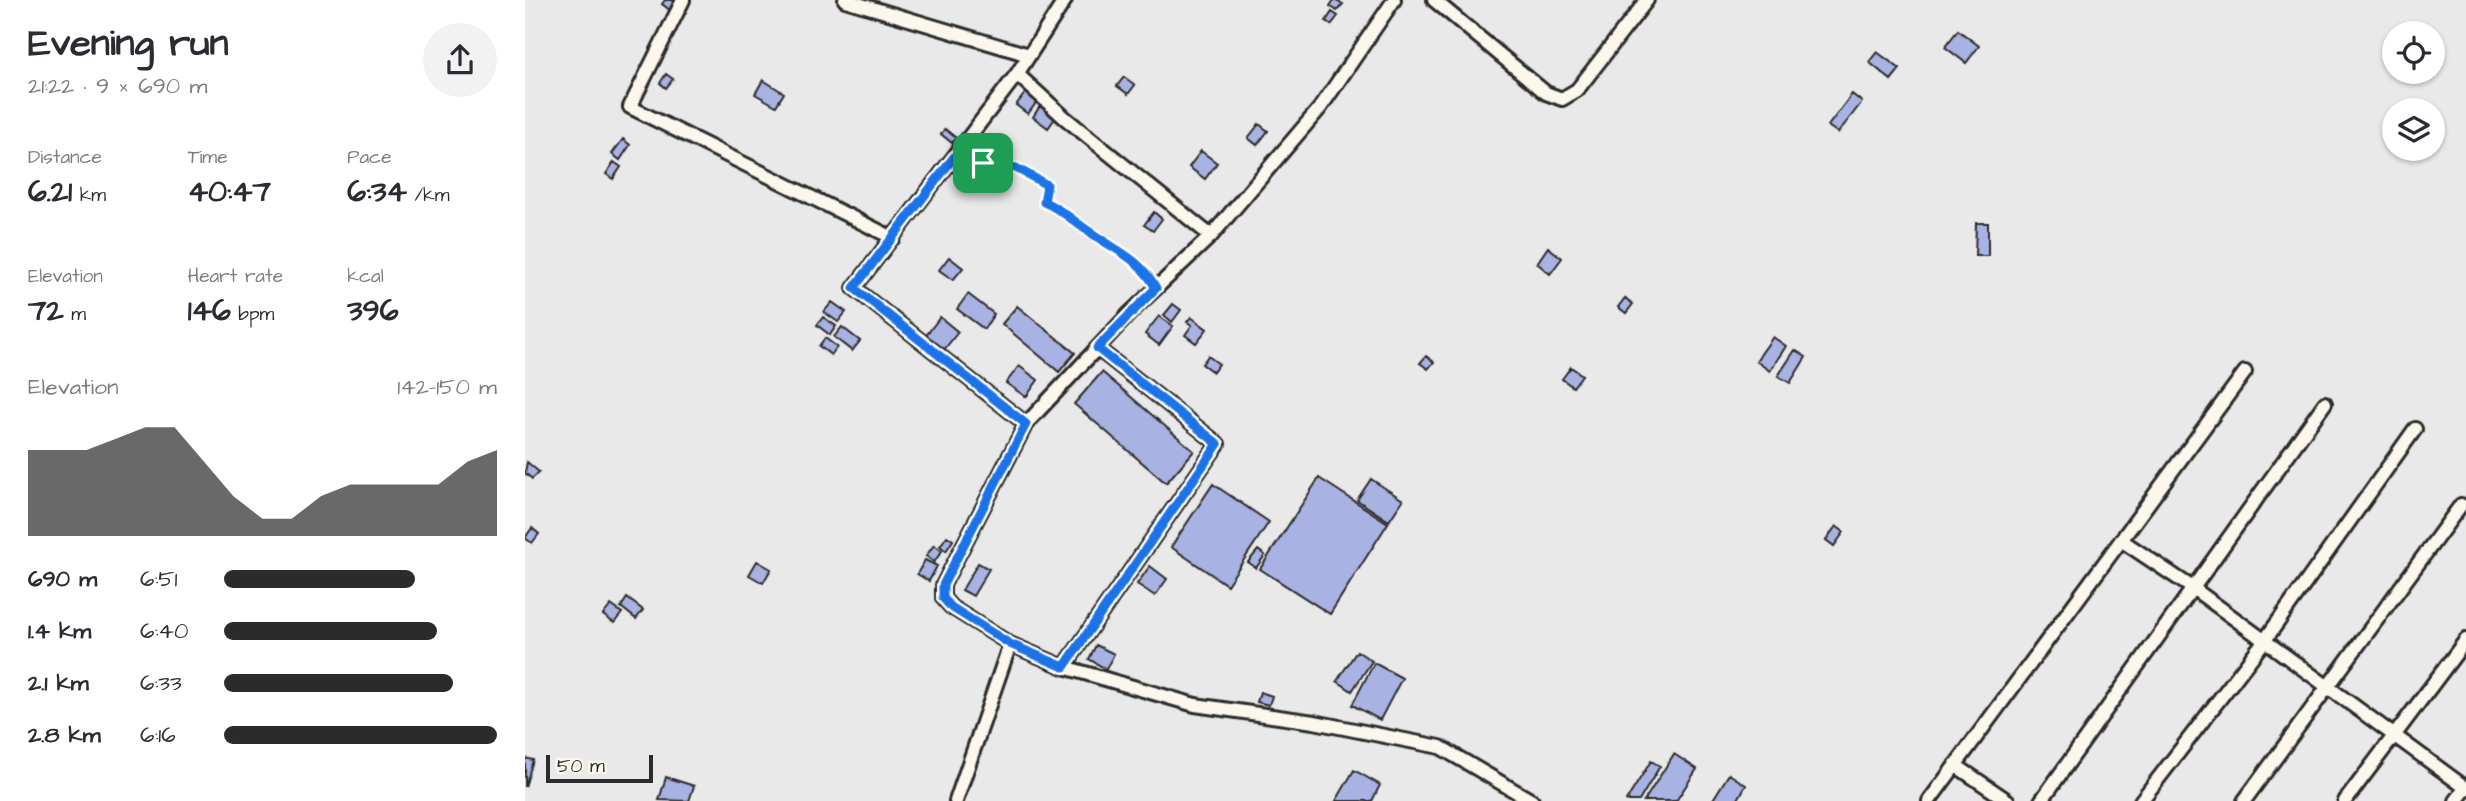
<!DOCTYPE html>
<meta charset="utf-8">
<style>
:root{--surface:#fff;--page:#f2f2f3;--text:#2b2b33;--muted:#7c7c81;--accent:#2b2b2b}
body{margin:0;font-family:"Architects Daughter",sans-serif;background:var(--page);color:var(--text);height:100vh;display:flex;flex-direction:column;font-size:26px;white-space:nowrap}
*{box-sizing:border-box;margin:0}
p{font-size:23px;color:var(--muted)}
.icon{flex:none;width:38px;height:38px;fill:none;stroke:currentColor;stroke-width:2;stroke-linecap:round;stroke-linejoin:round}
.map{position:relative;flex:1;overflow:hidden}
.panel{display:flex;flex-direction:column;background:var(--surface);width:525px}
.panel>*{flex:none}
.controls{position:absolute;left:1857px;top:21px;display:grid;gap:14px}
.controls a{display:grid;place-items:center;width:63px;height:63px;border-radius:50%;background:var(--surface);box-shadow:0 2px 5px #0004;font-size:35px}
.scale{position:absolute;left:21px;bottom:18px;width:107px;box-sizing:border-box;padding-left:7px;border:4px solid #2b2b2b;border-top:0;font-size:19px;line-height:24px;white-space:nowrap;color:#2b2b2b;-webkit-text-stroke:5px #fbf7ec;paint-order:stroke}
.pin{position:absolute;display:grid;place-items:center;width:60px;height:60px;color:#fff;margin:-30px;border-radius:14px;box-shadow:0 4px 10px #0006}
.round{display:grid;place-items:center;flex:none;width:74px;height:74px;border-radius:37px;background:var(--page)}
.summary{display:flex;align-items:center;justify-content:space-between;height:119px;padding:0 28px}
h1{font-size:38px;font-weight:700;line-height:52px}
.stats{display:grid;grid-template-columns:repeat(3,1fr);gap:10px;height:119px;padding:7px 28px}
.stats div{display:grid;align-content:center}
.stats b{font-size:30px;font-weight:700}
.stats small{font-size:19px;font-weight:400}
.stats p{font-size:19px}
.chart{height:196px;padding:14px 28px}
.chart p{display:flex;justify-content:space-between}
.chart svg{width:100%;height:126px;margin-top:7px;fill:var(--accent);opacity:.7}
ul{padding:0 28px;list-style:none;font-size:23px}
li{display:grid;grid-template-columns:112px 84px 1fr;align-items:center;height:52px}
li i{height:18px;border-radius:9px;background:var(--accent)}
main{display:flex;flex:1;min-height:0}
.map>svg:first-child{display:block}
.building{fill:#a8b3e3;stroke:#2b2b2b;stroke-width:2}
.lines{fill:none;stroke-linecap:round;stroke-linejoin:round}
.street-casing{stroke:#2b2b2b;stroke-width:18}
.path{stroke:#2b2b2b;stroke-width:2.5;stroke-dasharray:5 5;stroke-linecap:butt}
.street{stroke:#fbf7ec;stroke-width:12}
.route-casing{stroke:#fff;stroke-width:14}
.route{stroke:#1a73e8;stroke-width:9}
</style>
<main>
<section class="panel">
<div class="summary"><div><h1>Evening run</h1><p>21:22 · 9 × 690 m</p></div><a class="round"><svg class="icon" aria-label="share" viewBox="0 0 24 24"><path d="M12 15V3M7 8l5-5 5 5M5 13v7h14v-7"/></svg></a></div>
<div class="stats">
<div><p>Distance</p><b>6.21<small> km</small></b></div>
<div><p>Time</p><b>40:47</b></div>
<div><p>Pace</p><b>6:34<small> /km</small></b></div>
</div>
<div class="stats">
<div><p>Elevation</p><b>72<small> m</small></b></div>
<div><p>Heart rate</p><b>146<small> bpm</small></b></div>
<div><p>kcal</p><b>396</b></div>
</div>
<div class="chart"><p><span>Elevation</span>142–150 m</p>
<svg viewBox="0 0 160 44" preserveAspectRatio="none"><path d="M0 44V14L10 14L20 14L30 10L40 6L50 6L60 18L70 30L80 38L90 38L100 30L110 26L120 26L130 26L140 26L150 18L160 14V44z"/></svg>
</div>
<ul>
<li><b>690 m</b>6:51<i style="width:70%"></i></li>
<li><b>1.4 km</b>6:40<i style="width:78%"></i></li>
<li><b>2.1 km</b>6:33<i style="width:84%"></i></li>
<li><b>2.8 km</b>6:16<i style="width:100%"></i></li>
</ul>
</section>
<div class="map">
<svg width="1941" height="801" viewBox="0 0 1941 801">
<rect width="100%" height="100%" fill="#eae9ea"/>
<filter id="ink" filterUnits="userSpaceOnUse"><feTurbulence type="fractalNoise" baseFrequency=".0143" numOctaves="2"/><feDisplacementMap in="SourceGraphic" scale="14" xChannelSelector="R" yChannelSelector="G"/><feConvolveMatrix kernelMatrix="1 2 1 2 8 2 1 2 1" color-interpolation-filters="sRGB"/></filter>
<g filter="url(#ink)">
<path class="building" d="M 140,0 L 150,0 L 152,2 L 146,11 L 137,4 Z
M 809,0 L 818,4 L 812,11 L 805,6 Z
M 807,12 L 813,16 L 806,25 L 801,21 Z
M 1433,30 L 1454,46 L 1441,63 L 1420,47 Z
M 1352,52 L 1375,69 L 1366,80 L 1344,62 Z
M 141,74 L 148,79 L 141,88 L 135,83 Z
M 599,77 L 610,85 L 603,94 L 592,86 Z
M 238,80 L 259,93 L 251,106 L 230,94 Z
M 502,91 L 513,100 L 503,114 L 491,105 Z
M 1327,94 L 1337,102 L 1313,133 L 1303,126 Z
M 515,106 L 531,117 L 523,128 L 508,117 Z
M 734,124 L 743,131 L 732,145 L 723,138 Z
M 420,129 L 431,138 L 427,143 L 416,134 Z
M 98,139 L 105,145 L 95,160 L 87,154 Z
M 676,151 L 692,163 L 680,179 L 664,167 Z
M 89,162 L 96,167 L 88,179 L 81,174 Z
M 629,212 L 637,219 L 628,231 L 619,225 Z
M 1451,223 L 1463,223 L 1463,256 L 1450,256 Z
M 1023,247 L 1037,258 L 1025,274 L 1012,263 Z
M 424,257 L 438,268 L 428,280 L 414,270 Z
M 443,294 L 469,314 L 459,329 L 432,309 Z
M 1100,298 L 1108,304 L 1101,313 L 1093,307 Z
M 307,302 L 321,312 L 313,322 L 299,312 Z
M 648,304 L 656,310 L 647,322 L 639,315 Z
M 492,306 L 550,353 L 534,372 L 477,324 Z
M 634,316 L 648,326 L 634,345 L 620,334 Z
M 298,317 L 311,326 L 305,335 L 292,325 Z
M 415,317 L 433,332 L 418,351 L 400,337 Z
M 666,317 L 682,329 L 671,343 L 660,335 L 667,325 L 662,322 Z
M 317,327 L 335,341 L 327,351 L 309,337 Z
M 1248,337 L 1261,346 L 1245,371 L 1231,361 Z
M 300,338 L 312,347 L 306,355 L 294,346 Z
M 1270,350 L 1281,357 L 1265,383 L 1253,376 Z
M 683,356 L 694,364 L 688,372 L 677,364 Z
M 901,356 L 909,362 L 903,369 L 895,363 Z
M 494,366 L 513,380 L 501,397 L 481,383 Z
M 1046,367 L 1057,375 L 1048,387 L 1037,379 Z
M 577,372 L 669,451 L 641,483 L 549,404 Z
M 2,462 L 14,472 L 7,479 L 0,473 Z
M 794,478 L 863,523 L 805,614 L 735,569 Z
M 846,479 L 878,500 L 864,521 L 832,500 Z
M 688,484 L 744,522 L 702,585 L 646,547 Z
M 1311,526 L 1319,532 L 1309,546 L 1301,540 Z
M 7,528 L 14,534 L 7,543 L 0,538 Z
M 422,536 L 428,540 L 421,551 L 415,546 Z
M 409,545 L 417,551 L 409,562 L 401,556 Z
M 733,550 L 740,555 L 731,568 L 723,562 Z
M 400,560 L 412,566 L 404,581 L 392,574 Z
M 232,561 L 246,569 L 238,583 L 224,575 Z
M 453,563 L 464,569 L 448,596 L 437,590 Z
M 625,566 L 642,579 L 630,596 L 612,584 Z
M 102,598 L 118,610 L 111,619 L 96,607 Z
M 86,605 L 97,613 L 89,623 L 78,615 Z
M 571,645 L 589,654 L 581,669 L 564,659 Z
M 832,651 L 847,661 L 827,691 L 812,681 Z
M 849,663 L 877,678 L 855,720 L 827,705 Z
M 735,692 L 747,696 L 744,705 L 732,702 Z
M 1149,754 L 1172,769 L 1151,801 L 1119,801 Z
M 0,758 L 8,760 L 0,787 Z
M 1126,761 L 1135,766 L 1114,801 L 1101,801 Z
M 829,770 L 855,785 L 847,801 L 811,801 Z
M 1204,774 L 1221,785 L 1212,801 L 1187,801 Z
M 141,777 L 169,786 L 164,801 L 134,800 Z"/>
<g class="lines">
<defs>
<path id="street" d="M 158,0 L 105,107 L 368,238
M 320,0 L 504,55
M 909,0 L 1021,93 L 1037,99 L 1052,90 L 1122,0
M 492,74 L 540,0
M 686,236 L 540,118 L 492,74 L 329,288 L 501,424 L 605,313 L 686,236 L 795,108 L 869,0
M 501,424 L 418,585 L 418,598 L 426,607 L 485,644 L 539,667 L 670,705 L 789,722 L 915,747 L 1007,801
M 1596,540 L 1669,589 L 1941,788 L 1931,801
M 539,667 L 693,444 L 572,348
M 1430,765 L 1483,801
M 431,801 L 485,644
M 1404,801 L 1720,372
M 1516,801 L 1800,403
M 1616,801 L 1740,640 L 1890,429
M 1719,801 L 1936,505
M 1820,801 L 1941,640"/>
</defs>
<use href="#street" class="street-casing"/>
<path class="path" d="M 443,160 L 491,168 L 521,185 L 519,202 C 537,209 550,223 566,233 C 586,246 612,255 625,276"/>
<use href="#street" class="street"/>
</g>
</g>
<g class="lines" filter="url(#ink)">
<defs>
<path id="route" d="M 429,157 L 491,168 L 522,185 L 519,202 C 536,209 550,222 565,232 C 593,252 613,257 631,288 L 572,348 L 693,444 L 539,667 L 485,644 L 426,607 L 418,598 L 418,585 L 501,424 L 329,288 Z"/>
</defs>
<use href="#route" class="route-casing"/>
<use href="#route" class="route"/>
</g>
</svg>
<div class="controls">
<a><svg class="icon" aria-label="locate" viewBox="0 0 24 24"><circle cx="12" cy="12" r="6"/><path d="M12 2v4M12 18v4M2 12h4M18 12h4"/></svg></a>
<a><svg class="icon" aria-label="layers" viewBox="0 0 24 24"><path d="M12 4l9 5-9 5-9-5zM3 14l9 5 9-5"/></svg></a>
</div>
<div class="scale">50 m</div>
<div class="pin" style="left:458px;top:163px;background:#1e9e55"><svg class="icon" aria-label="arrive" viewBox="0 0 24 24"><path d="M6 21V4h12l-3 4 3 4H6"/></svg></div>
</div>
</main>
